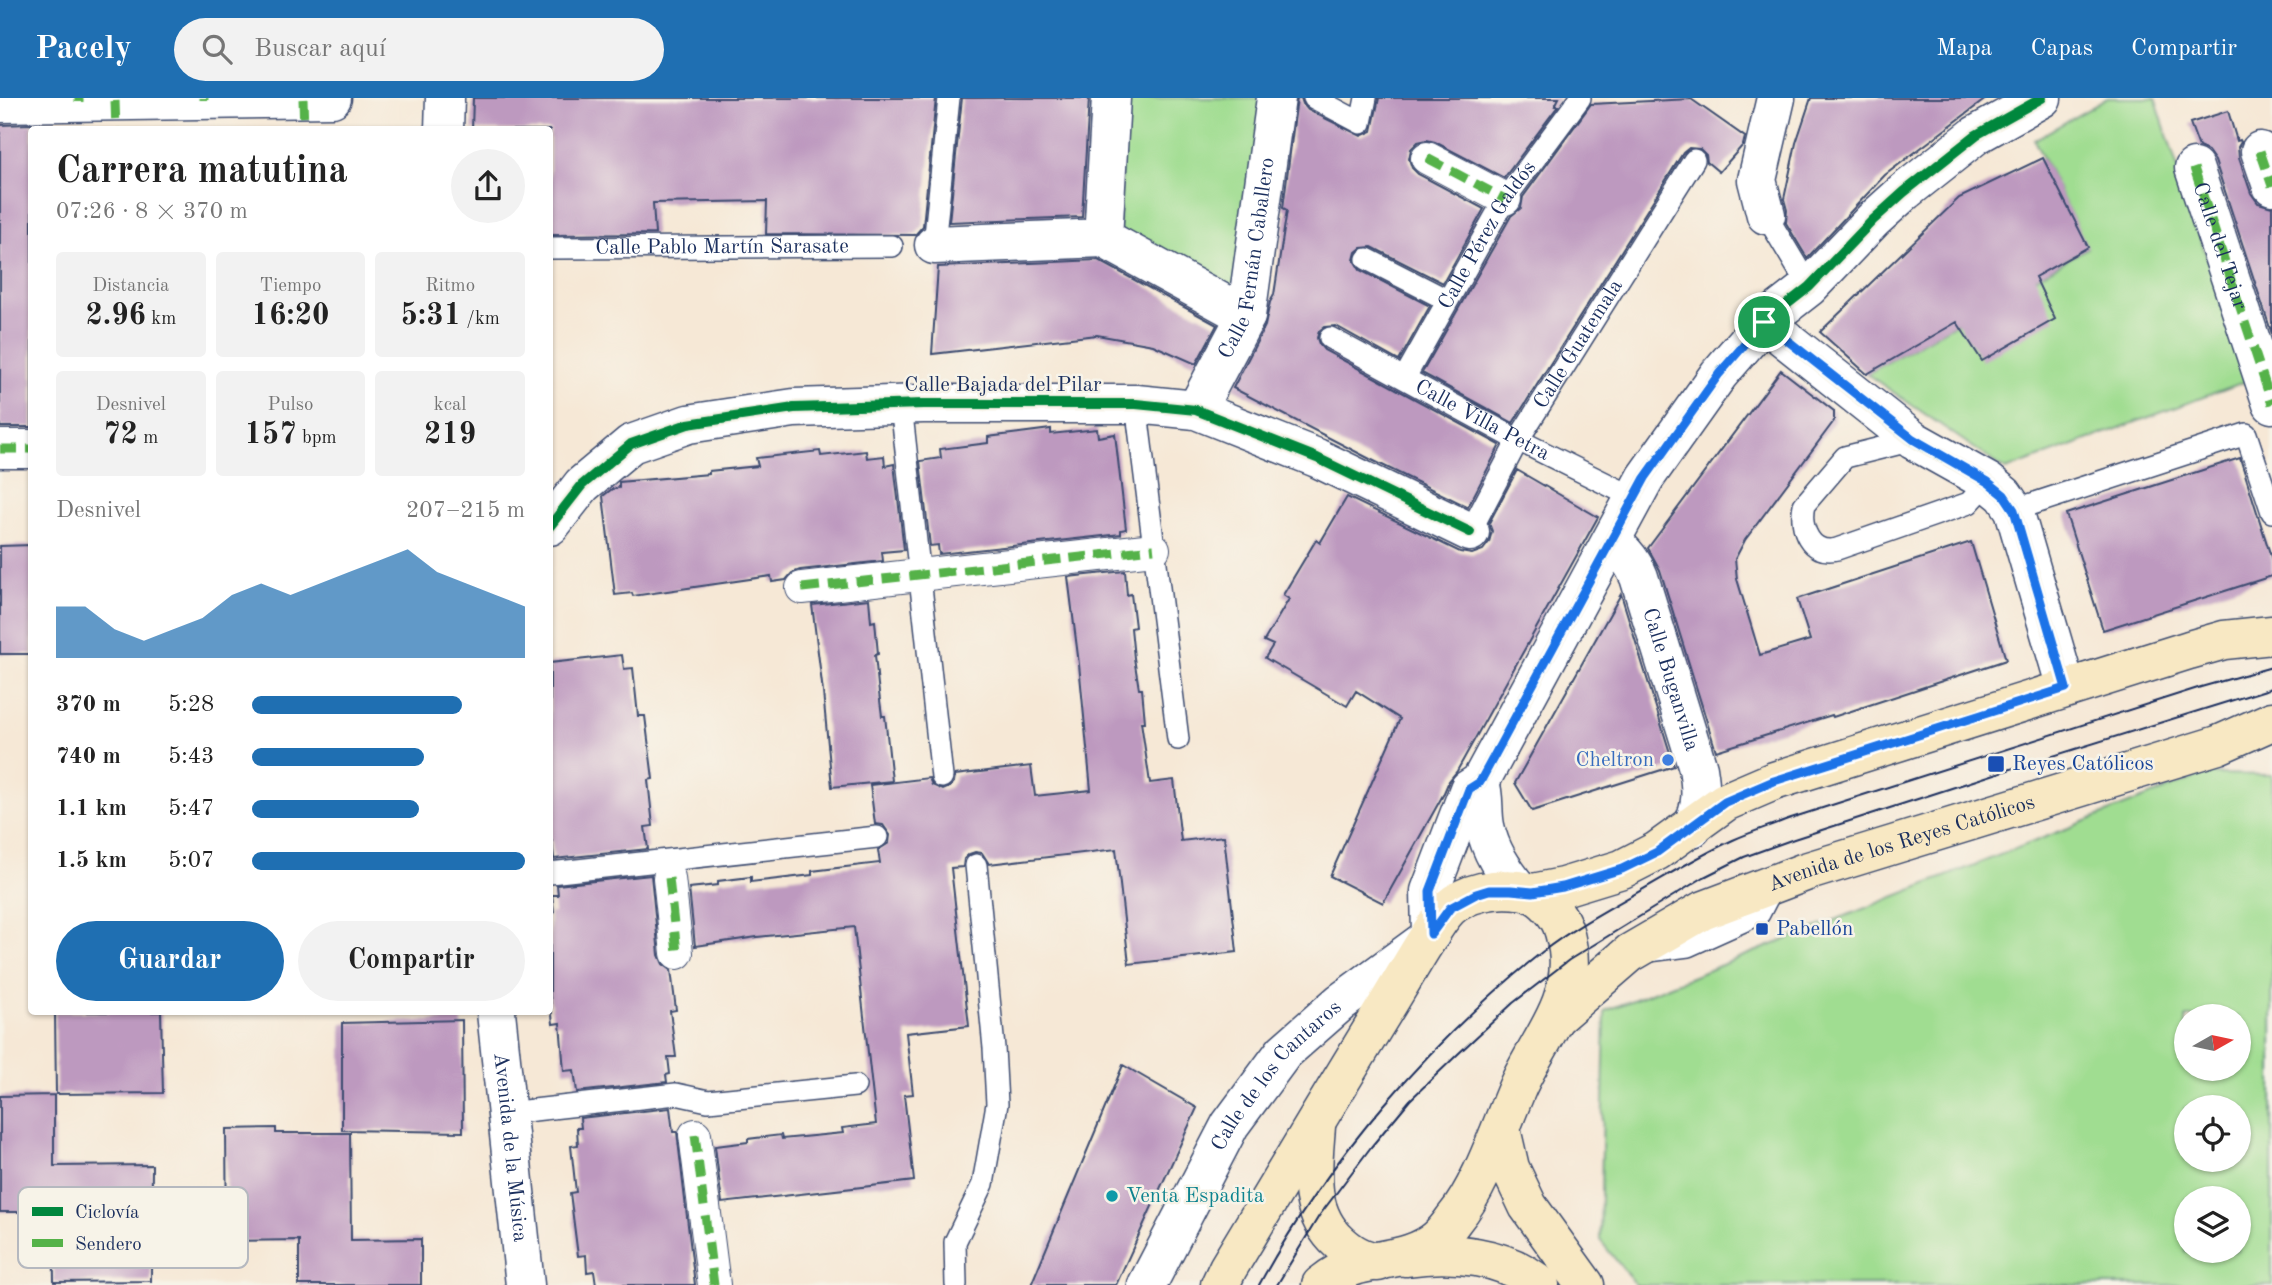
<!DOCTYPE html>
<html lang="es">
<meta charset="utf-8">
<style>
:root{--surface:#fff;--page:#f2f2f2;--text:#222;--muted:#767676;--accent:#1f6fb2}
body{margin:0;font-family:"Old Standard TT",serif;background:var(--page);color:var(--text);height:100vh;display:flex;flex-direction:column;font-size:26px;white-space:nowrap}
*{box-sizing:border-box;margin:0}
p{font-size:23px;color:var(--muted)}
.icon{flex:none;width:38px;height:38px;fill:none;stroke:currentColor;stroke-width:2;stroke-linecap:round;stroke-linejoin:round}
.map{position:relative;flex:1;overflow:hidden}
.sheet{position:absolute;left:28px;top:28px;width:525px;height:889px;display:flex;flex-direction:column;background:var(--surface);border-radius:7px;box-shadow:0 2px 5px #0004}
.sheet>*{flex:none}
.needle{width:46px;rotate:81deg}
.controls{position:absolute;left:2174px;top:906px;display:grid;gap:14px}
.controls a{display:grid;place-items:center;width:77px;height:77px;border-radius:50%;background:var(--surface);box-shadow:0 2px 5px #0004;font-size:35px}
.pin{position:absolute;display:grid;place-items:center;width:60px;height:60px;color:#fff;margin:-30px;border:4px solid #fff;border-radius:50%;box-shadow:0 2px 7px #0007}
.round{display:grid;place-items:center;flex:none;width:74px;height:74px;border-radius:37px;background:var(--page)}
.head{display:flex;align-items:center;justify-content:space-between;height:119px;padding:0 28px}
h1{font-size:38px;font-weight:700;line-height:52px}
.stats{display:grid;grid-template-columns:repeat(3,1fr);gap:10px;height:119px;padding:7px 28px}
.stats div{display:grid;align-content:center;border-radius:7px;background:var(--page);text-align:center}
.stats b{font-size:30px;font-weight:700}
.stats small{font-size:19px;font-weight:400}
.stats p{font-size:19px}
.chart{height:196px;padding:14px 28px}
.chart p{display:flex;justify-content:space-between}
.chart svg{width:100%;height:126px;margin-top:7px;fill:var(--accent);opacity:.7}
.cta{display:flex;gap:14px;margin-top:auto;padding:14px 28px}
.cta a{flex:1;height:80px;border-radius:42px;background:var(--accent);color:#fff;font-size:28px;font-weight:700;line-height:80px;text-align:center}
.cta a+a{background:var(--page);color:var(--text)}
ul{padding:0 28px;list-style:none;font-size:23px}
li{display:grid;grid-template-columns:112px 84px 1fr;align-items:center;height:52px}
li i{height:18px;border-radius:9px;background:var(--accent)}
header{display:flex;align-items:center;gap:42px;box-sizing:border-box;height:98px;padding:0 35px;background:var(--accent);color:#fff}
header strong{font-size:33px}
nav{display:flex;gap:38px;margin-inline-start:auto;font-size:24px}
.search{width:490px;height:63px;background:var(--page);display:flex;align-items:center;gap:18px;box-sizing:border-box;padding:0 24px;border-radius:38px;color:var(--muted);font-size:26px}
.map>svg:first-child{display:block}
.green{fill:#a0dd91;stroke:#5e8678;stroke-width:2;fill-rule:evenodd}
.building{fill:#bd99bf}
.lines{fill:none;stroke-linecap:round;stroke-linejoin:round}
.service-casing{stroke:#3c4b70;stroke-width:24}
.pedestrian-casing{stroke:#3c4b70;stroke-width:34}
.minor-casing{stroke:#3c4b70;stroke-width:41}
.tertiary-casing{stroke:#3c4b70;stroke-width:41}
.secondary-casing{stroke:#3c4b70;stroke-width:41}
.service{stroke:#fff;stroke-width:21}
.pedestrian{stroke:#fff;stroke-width:32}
.minor{stroke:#fff;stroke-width:38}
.tertiary{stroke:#fff;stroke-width:38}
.secondary{stroke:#f8e8c3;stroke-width:38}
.tram{stroke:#1b2f5e;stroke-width:2}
.quiet{stroke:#55b248;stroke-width:9;stroke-dasharray:18 9;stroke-linecap:butt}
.cycleway-casing{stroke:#f7f3e8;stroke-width:15}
.cycleway{stroke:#00873e;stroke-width:10}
.route-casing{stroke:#fff;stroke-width:14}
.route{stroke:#1a73e8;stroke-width:9}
.shop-dot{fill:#3f7fe0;stroke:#f7f3e8;stroke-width:2.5}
.transit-dot{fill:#1a4fb4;stroke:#f7f3e8;stroke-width:2.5}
.culture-dot{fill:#0f9aa8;stroke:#f7f3e8;stroke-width:2.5}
.labels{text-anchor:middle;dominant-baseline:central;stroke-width:5;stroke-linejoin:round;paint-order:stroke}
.street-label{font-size:21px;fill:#1b2f5e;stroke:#f7f3e8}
.shop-label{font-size:21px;fill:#366cbe;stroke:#f7f3e8;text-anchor:end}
.transit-label{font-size:21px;fill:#164399;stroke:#f7f3e8;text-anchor:start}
.culture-label{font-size:21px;fill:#0d838f;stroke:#f7f3e8;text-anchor:start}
.key{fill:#f7f3e8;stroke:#b5b8bf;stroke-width:2}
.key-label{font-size:19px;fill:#1b2f5e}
</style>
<header>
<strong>Pacely</strong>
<div class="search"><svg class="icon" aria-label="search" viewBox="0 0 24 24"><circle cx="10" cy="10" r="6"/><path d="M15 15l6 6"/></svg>Buscar aquí</div>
<nav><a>Mapa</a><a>Capas</a><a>Compartir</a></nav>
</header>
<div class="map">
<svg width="2272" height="1187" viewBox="0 0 2272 1187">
<rect width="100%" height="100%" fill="#f7f3e8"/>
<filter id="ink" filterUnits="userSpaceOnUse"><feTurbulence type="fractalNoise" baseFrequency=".0143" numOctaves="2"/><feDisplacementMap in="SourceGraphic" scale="14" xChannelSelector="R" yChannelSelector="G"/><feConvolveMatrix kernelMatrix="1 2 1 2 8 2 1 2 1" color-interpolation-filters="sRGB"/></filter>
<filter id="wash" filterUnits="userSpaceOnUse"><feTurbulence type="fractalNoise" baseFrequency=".00686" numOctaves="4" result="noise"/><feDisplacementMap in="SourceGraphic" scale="28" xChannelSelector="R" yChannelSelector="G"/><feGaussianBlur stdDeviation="1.57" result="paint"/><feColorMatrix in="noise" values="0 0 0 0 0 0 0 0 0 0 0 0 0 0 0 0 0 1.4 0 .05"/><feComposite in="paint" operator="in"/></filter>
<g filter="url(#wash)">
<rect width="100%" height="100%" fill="#f6e8d6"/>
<path class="green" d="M 1124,0 L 1263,0 L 1241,198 L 1119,132 Z
M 2108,0 L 2155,0 L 2247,283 L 2006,372 L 1867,276 L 2087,150 L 2034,42 Z
M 2205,676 L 2272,677 L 2272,1187 L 1636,1187 L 1600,1142 L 1605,913 ZM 2186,919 L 2238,919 L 2238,971 L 2186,971 ZM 2186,1010 L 2238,1010 L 2238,1062 L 2186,1062 ZM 2186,1101 L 2238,1101 L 2238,1153 L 2186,1153 Z"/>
<g id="blocks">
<path class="building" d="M 473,0 L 936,0 L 923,128 L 915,137 L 766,136 L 767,103 L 653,105 L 655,136 L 550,137 L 550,32 L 472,32 Z
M 962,0 L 1089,0 L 1082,119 L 949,124 Z
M 1297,0 L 1301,0 L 1303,6 L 1308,12 L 1361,38 L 1372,33 L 1379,0 L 1559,0 L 1555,8 L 1558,8 L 1504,80 L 1435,44 L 1427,42 L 1418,44 L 1411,51 L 1409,61 L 1412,70 L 1418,76 L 1484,111 L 1443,185 L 1372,149 L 1361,150 L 1356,154 L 1354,162 L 1360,172 L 1430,208 L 1399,263 L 1336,228 L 1324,229 L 1319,233 L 1317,240 L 1319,246 L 1324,252 L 1500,347 L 1468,409 L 1370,361 L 1233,290 L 1265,228 L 1270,204 L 1274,197 L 1287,112 L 1283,110 Z
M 1811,0 L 1987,0 L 1885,77 L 1807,160 L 1786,125 L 1787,112 L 1784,101 L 1796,45 Z
M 1691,1 L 1745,39 L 1743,47 L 1719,74 L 1707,64 L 1706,57 L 1700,51 L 1689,50 L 1683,55 L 1513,325 L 1422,275 L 1511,118 L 1521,110 L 1523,99 L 1591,6 Z
M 2228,13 L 2237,43 L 2240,42 L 2241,44 L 2238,49 L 2239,60 L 2251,95 L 2258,105 L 2272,109 L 2272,236 L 2215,63 L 2208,53 L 2199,49 L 2190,25 Z
M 32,26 L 32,329 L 0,329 L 0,27 Z
M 2043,60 L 2088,149 L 2035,179 L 2055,221 L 1982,263 L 1957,224 L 1867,276 L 1820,234 L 1959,100 Z
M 1098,162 L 1217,227 L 1196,266 L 1153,247 L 1097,237 L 932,256 L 938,169 Z
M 1781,272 L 1834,313 L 1834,323 L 1745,442 L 1735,461 L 1737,481 L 1760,557 L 1810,542 L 1797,501 L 1971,444 L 2006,562 L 1833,619 L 1832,617 L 1716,653 L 1660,472 L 1648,450 Z
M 1051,331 L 1051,336 L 1097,331 L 1098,339 L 1115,336 L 1126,431 L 1121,432 L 1121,436 L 939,456 L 938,447 L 930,448 L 920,363 L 941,360 L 940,351 L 988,345 L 988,339 Z
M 820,353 L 821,358 L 866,353 L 867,360 L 884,358 L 885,368 L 894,366 L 904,452 L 882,454 L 883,463 L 800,472 L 792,475 L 786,482 L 772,484 L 771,478 L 633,498 L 632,495 L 615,497 L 603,398 L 612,391 L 619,390 L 619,384 L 709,376 L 709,373 L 758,368 L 756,360 Z
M 2240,360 L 2272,462 L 2272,478 L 2103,532 L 2066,416 Z
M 1517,372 L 1598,419 L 1457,673 L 1449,683 L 1443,697 L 1383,805 L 1330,778 L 1400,621 L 1356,593 L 1347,608 L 1265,560 L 1273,547 L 1264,543 L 1289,501 L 1283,497 L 1316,442 L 1320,445 L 1347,399 L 1460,454 L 1472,456 L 1483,452 L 1489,444 L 1492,433 L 1489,425 Z
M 32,447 L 32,556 L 0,556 L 0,448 Z
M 1125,473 L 1127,497 L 1131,496 L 1135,529 L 1131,530 L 1134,560 L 1139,591 L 1142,591 L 1145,624 L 1141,624 L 1150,685 L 1174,682 L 1181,743 L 1224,738 L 1237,854 L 1129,866 L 1116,751 L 989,766 L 982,755 L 975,754 L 969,756 L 964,761 L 963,769 L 951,770 L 969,928 L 906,935 L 913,996 L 904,997 L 914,1083 L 722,1105 L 715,1048 L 748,1044 L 748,1041 L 781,1037 L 782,1041 L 843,1035 L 842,1030 L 876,1026 L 854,829 L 757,839 L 695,848 L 689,790 L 718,787 L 718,783 L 751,779 L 751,784 L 812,777 L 812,773 L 880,765 L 878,752 L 889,745 L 890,737 L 883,727 L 875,726 L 870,687 L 929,680 L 932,687 L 943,692 L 950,689 L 954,684 L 955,677 L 1031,668 L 1035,698 L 1091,692 L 1079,566 L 1068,479 Z
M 1621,496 L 1674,668 L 1532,713 L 1515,685 Z
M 869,501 L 871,524 L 875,523 L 878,556 L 875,557 L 878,587 L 882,618 L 885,618 L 892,683 L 832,689 L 823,594 L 812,507 Z
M 622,557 L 624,571 L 633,570 L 638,618 L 645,618 L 653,681 L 648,682 L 653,728 L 645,729 L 648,751 L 554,761 L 552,743 L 550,743 L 550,565 Z
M 651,777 L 659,857 L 663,866 L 671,872 L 676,912 L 670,913 L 676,959 L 668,959 L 670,976 L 666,977 L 667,984 L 577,994 L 574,972 L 564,973 L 560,925 L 553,926 L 550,898 L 550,815 L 554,815 L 552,797 L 558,797 L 557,787 Z
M 55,914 L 161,914 L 163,995 L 56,996 Z
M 462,922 L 463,1034 L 342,1032 L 342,925 Z
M 1123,967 L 1197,1010 L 1116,1187 L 1031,1187 Z
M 54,997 L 54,1068 L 152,1067 L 151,1183 L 54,1184 L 53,1114 L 0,1114 L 0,998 Z
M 670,1010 L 673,1034 L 677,1034 L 695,1187 L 596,1187 L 594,1173 L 587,1174 L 586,1157 L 578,1158 L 570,1095 L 576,1094 L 571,1048 L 578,1047 L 577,1030 L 581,1030 L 580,1020 Z
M 276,1030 L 276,1035 L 350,1035 L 351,1142 L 421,1141 L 421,1187 L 299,1187 L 299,1142 L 227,1143 L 226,1031 Z"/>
</g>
</g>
<g filter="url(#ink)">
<use href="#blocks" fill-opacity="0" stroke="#3c4b70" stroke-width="2"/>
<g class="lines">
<defs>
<g id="service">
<path d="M 1314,0 L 1361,25 L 1366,0"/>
<path d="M 1766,117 L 1809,189"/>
<path d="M 934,147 L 949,0"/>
<path id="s1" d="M 550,150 L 892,148"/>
<path d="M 1367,161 L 1447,202"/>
<path id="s2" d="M 1330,240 L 1518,342 L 1635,400"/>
<path id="s3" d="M 1405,279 L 1505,101 L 1580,0"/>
<path d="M 1136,306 L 1178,641"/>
<path d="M 901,307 L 942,679"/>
<path d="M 1913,342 L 1845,359 L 1804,407 C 1799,429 1810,458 1837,451 L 1969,405 L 1988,384"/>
<path d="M 2014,412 L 2246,336 L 2272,414"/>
<path id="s4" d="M 1470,434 L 1518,342 L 1694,62"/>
<path d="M 550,775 L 877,739"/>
<path d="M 1649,853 L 1688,848 L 1759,816 L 1774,787"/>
<path d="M 507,1015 L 676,996 L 708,1003 L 855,988"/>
<path d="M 956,1187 L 955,1144 L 983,1086 L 997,1006 L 994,950 L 976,767"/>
</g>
<path id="pedestrian" d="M 1427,60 L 1505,101
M 802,490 L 1154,451
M 669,780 L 677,855
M 695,1037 L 714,1187"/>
<g id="minor">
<path d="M 0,5 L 332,0"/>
<path d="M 2260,53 L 2272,88"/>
<path id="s5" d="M 2194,70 L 2272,306"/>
<path d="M 1766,117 L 1757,82 L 1776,0"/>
<path d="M 1103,140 L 1111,0"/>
<path d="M 934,147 L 1103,140 L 1246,218"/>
<path d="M 1764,224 L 1913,342 L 1988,384 L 2004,397 L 2014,412 L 2066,590"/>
<path id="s6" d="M 1196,312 L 1246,218 L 1276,0"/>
<path d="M 0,351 L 32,351"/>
<path d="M 550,428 L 582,387 L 631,346 L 688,326 L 794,310 L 923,306 L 1136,306 L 1196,312 L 1317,360 L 1470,434"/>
<path id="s7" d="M 1612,444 C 1625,454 1633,464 1639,479 L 1698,670 C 1702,695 1702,706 1692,730"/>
<path id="s8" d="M 1147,1187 L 1230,1027 L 1284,954 L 1341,904 L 1427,841"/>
</g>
<g id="tertiary">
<path d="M 444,32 L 445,0"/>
<path d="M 1480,684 C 1485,699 1482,713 1485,728 C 1490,753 1503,772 1519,792"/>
<path d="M 1431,836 L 1430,793 L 1469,691 L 1480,684 L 1645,380 L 1719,276 L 1764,224 L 1809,189 L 1873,122 L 1904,94 L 1976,37 L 2042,0"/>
<path id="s9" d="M 496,914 L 525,1187"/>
</g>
<g id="secondary">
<path d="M 1533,795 L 1563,789 L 1622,771 L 1657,753 L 1725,704 L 1774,683 L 2189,552 L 2224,542 L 2272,537"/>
<path id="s10" d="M 1556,919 L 1630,855 L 1702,813 L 1805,774 L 2218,647 L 2272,623"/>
<path d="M 1316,1028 C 1313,1070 1305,1114 1340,1145 C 1352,1156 1362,1161 1378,1164"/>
<path d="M 1501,1031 L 1510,1070 L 1528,1108 L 1585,1187"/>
<path d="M 1406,1159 C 1451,1152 1505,1157 1540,1187"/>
<path d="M 1220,1187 L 1228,1170 C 1280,1084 1331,998 1384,912 C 1397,891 1409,870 1422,849 C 1430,837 1438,821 1449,810 C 1467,794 1496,789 1519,792 C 1536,794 1547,804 1557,818 C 1564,828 1566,840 1568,852 C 1575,905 1538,943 1518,988 C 1501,1027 1481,1089 1454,1121 C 1449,1128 1443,1136 1437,1141 C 1415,1160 1385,1160 1358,1167 C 1344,1171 1332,1178 1321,1187"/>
</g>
</defs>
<use href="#service" class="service-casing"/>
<use href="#pedestrian" class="pedestrian-casing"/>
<use href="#minor" class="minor-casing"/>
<use href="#tertiary" class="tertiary-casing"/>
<use href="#secondary" class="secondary-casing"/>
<use href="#service" class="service"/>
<use href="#pedestrian" class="pedestrian"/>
<use href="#minor" class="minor"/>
<use href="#tertiary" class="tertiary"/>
<use href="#secondary" class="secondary"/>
<path class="tram" d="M 1259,1187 C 1327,1062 1430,943 1542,854 C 1569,833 1601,815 1631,798 C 1665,779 1698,758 1733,742 C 1751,734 1770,728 1788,721 L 2201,589 L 2272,569
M 1277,1187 L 1319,1118 L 1371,1049 L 1410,1002 L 1458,956 L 1513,905 L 1569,862 L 1704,779 L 1744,759 L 1794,741 L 1998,675 L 2272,590"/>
<path class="quiet" d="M 79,0 L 79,4
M 204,0 L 204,2
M 303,1 L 304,32
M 115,3 L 116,32
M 2260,53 L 2272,88
M 1427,60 L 1505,101
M 2194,70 L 2272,306
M 0,351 L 32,351
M 802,490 L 1154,451
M 669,780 L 677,855
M 695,1037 L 714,1187"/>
<defs>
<path id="cycleway" d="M 1764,224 L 1913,342 L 1988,384 L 2004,397 L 2014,412 L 2066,590
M 550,428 L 582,387 L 631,346 L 688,326 L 794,310 L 923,306 L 1136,306 L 1196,312 L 1317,360 L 1470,434
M 1431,836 L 1430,793 L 1469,691 L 1480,684 L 1645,380 L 1719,276 L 1764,224 L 1809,189 L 1873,122 L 1904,94 L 1976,37 L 2042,0"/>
</defs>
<use href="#cycleway" class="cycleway-casing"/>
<use href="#cycleway" class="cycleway"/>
</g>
</g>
<g class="lines" filter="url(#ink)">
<defs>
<path id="route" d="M 1764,224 L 1913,341 L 1988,384 L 2004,397 L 2014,412 L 2066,590 L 1774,683 L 1725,704 L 1657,754 L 1622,771 L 1563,789 L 1533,794 L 1511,792 L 1489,792 L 1476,796 L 1450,810 L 1431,836 L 1430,793 L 1469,691 L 1480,684 L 1645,380 L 1719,276 Z"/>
</defs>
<use href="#route" class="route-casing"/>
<use href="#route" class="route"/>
</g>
<circle class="shop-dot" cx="1668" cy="662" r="7"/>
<g class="transit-dot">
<rect x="1987" y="657" width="18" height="18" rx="3.5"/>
<rect x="1755" y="824" width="14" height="14" rx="3.5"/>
</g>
<circle class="culture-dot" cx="1112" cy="1098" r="7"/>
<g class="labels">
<g class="street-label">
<text stroke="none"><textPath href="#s3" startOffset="164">Calle Pérez Galdós</textPath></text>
<text stroke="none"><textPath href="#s5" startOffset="82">Calle del Tejar</textPath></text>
<text stroke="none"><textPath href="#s1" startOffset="172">Calle Pablo Martín Sarasate</textPath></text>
<text stroke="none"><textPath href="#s6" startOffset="163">Calle Fernán Caballero</textPath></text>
<text stroke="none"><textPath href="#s4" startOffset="217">Calle Guatemala</textPath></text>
<text x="1003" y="287">Calle Bajada del Pilar</text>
<text stroke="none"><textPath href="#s2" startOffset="173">Calle Villa Petra</textPath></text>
<text stroke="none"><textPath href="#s7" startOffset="152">Calle Buganvilla</textPath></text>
<text stroke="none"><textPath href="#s10" startOffset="392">Avenida de los Reyes Católicos</textPath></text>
<text stroke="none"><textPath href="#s8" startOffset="248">Calle de los Cantaros</textPath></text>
<text stroke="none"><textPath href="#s9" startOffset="136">Avenida de la Música</textPath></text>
</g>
<g class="shop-label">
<text x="1654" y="662">Cheltron</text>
</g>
<g class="transit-label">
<text x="2012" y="666">Reyes Católicos</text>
<text x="1776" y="831">Pabellón</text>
</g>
<g class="culture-label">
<text x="1126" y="1098">Venta Espadita</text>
</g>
</g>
<rect x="18" y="1089" width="230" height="81" rx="10" class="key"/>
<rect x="32" y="1109" width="31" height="9" fill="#00873e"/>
<rect x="32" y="1141" width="31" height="8" fill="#55b248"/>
<g class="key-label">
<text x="75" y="1120">Ciclovía</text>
<text x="75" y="1152">Sendero</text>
</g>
</svg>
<div class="controls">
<a><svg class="needle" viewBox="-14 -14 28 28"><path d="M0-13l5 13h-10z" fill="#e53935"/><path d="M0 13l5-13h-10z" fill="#767676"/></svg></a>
<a><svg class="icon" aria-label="locate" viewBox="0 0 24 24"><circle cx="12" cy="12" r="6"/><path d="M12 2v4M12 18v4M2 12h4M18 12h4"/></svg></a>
<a><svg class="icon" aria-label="layers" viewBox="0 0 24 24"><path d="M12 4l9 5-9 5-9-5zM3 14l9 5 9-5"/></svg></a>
</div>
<div class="pin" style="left:1764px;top:224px;background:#1e9e55"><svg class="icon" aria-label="arrive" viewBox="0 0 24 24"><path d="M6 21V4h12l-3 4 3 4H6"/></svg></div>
<section class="sheet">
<div class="head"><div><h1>Carrera matutina</h1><p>07:26 · 8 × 370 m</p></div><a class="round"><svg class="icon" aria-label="share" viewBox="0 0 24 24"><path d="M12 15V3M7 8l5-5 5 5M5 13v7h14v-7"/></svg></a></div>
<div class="stats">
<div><p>Distancia</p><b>2.96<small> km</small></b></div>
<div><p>Tiempo</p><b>16:20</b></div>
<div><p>Ritmo</p><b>5:31<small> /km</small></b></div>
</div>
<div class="stats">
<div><p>Desnivel</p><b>72<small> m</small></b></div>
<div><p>Pulso</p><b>157<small> bpm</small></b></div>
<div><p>kcal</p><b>219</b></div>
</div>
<div class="chart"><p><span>Desnivel</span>207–215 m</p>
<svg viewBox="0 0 160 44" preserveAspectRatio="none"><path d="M0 44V26L10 26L20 34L30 38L40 34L50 30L60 22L70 18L80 22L90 18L100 14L110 10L120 6L130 14L140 18L150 22L160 26V44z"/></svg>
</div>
<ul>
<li><b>370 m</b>5:28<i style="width:77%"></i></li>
<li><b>740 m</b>5:43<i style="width:63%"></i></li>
<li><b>1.1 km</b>5:47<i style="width:61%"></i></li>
<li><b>1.5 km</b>5:07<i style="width:100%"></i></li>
</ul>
<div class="cta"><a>Guardar</a><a>Compartir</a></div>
</section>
</div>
